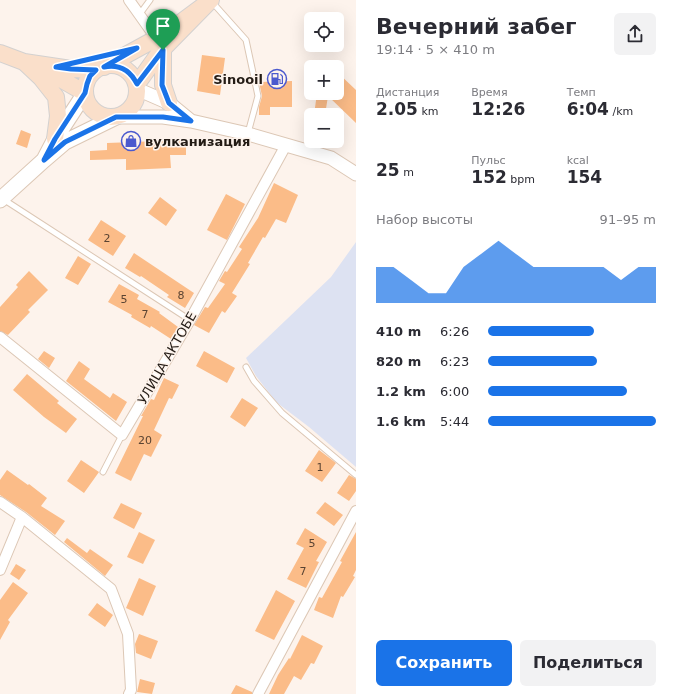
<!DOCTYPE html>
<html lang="ru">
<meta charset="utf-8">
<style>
:root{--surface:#fff;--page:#f2f2f3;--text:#2b2b33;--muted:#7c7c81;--accent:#1a73e8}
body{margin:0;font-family:"DejaVu Sans",sans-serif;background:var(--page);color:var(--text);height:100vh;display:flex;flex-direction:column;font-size:15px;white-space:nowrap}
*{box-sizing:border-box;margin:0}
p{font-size:13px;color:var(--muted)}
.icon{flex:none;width:22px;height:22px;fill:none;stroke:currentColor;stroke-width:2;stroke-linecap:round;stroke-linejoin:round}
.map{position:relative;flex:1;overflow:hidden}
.panel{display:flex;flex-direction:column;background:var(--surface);width:320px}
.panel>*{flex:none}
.buttons{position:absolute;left:304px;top:12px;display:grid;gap:8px}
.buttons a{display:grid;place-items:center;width:40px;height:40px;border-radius:6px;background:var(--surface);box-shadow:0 4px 16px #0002;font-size:20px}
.pin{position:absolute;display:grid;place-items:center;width:34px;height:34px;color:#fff;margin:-41px -17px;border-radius:50% 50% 50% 0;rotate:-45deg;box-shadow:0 0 4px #0007}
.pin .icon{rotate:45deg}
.round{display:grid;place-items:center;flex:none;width:42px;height:42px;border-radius:6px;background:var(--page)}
.summary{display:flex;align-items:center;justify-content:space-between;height:68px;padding:0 20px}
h1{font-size:22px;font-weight:800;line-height:30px}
.figures{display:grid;grid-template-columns:repeat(3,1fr);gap:6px;height:68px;padding:4px 20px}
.figures div{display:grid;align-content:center}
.figures b{font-size:17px;font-weight:800}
.figures small{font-size:11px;font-weight:400}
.figures p{font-size:11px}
.chart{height:112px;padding:8px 20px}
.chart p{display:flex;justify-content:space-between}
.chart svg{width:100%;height:72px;margin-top:4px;fill:var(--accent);opacity:.7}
.action{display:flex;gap:8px;margin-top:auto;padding:8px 20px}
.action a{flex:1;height:46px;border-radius:6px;background:var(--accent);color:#fff;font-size:16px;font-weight:800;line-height:46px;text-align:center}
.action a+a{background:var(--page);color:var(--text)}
ul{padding:0 20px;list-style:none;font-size:13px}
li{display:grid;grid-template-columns:64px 48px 1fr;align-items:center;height:30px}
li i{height:10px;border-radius:5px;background:var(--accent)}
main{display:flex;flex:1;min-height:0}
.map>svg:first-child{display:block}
.green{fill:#dde2f2}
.building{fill:#fbbc88}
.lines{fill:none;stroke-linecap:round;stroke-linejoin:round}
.service-casing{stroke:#dcc7b5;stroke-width:7}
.minor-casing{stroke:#dcc7b5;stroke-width:12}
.tertiary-casing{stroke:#dcc7b5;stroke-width:15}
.secondary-casing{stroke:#dcc7b5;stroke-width:17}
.primary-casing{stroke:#d3d1d0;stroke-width:18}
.service{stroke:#fff;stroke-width:5}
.minor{stroke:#fff;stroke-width:10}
.tertiary{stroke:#fff;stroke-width:13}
.secondary{stroke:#fff;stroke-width:15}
.primary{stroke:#fadfca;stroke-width:16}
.route-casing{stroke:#fff;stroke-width:8}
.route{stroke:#1a73e8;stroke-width:5}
.labels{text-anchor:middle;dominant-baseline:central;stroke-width:3;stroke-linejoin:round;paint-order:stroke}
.number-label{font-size:11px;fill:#594332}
.poi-label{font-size:13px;font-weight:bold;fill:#231b15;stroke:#fdf3ec;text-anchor:end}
.street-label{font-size:13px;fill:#231b15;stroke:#fdf3ec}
</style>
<main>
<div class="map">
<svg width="356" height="694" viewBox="0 0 356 694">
<rect width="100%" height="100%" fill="#fdf3ec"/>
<path class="green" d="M 356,242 L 356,467 L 309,427 L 276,402 L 256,376 L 246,358 L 331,277 Z"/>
<path class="building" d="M 202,55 L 225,58 L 220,95 L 197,91 Z
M 337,72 L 356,90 L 356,123 L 328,96 L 325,115 L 314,115 L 317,93 L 337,93 Z
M 292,81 L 292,107 L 270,107 L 270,115 L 259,115 L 259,107 L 262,96 L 259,82 Z
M 21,130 L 31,134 L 27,148 L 16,144 Z
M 186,140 L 186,155 L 170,155 L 171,168 L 126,170 L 126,159 L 90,160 L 90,151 L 107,150 L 107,143 Z
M 274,183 L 298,195 L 286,223 L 276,219 L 265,238 L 263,237 L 248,263 L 250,264 L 232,293 L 237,296 L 225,313 L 222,311 L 209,333 L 194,325 L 205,307 L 208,308 L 225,284 L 219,281 L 225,271 L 227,272 L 242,249 L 239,247 L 258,218 Z
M 226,194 L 245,204 L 227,240 L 207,230 Z
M 160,197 L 177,210 L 166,226 L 148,213 Z
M 101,220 L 126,236 L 113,256 L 88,240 Z
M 134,253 L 194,293 L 185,308 L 167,297 L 169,295 L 141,276 L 140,277 L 125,268 Z
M 78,256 L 91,264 L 78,285 L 65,278 Z
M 29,271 L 48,290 L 28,310 L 30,312 L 8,335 L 0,331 L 0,307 L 18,287 L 16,285 Z
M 119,284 L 139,295 L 137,299 L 160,312 L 159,313 L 178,327 L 171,339 L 151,326 L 150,328 L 131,317 L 132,315 L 108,302 Z
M 44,351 L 55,358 L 49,368 L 38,359 Z
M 204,351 L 235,368 L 227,383 L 196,366 Z
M 79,361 L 90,369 L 84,379 L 110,398 L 113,393 L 127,402 L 116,421 L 66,381 Z
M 27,374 L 59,401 L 57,403 L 77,419 L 66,433 L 44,417 L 13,390 Z
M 164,378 L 179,385 L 172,399 L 169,398 L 154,430 L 162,435 L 151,457 L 144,454 L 131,481 L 115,473 L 143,416 L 141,416 L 151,399 L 154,400 Z
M 242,398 L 258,408 L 245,427 L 230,417 Z
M 319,450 L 336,463 L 322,482 L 305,471 Z
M 81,460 L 99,472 L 84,493 L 67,481 Z
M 7,470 L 28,485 L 29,484 L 47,498 L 41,506 L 65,521 L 55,535 L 26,512 L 0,495 L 0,480 Z
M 349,475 L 356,479 L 356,491 L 349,501 L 337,493 Z
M 325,502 L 343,515 L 334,526 L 316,513 Z
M 121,503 L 142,513 L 134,529 L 113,518 Z
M 305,528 L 327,542 L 316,561 L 319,562 L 306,588 L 287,579 L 304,548 L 296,544 Z
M 139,532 L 155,540 L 143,564 L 127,557 Z
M 356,532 L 356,570 L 353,576 L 355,577 L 343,597 L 341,596 L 333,618 L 314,610 L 319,597 L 322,598 L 342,562 L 340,561 Z
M 67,538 L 87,553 L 90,549 L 113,565 L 105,576 L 64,542 Z
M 16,564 L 26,570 L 19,580 L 10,574 Z
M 139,578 L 156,586 L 143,616 L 126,608 Z
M 13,582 L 28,593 L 8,620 L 10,622 L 0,640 L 0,600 Z
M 276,590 L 295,601 L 274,640 L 255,631 Z
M 97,603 L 113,615 L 105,627 L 88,615 Z
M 139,634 L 158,641 L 151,659 L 136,653 L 135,644 Z
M 302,635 L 323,646 L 314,664 L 311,663 L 301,680 L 294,676 L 284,694 L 269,694 L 278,675 L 289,658 L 290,659 Z
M 140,679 L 155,683 L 152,694 L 137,692 Z
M 236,685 L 252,692 L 252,694 L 231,694 Z"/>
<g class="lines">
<defs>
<path id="service" d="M 212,2 L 246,40 L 258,96 L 248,133
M 139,15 L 150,0
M 3,199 L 190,320
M 246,367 L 254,381 L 282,413 L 356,475
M 103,472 L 122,435"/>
<path id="minor" d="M 129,0 L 156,38
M 0,337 L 122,435 L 190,320 L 286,145
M 0,502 L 22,517 L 111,589 L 128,634 L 131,690 L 129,694
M 0,570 L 22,517
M 258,694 L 356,511"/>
<path id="tertiary" d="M 116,117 L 163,117 L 191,121 L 169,103 L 137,89
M 191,121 L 248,134 L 331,158 L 356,174"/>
<path id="secondary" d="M 85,93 L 55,139 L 44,160 L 65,142 L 116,117
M 0,200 L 44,160"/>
<path id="primary" d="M 163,50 L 163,85 L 169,103
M 0,53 L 24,62 L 41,78 L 56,97 L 58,116 L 55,139
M85 91a26 26 0 1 1 52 0a26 26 0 1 1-52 0Z
M 104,67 L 168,32 L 211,0 L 160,52 L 137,84
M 85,93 L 57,77 L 24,62 L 71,69 L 96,70"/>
</defs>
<use href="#service" class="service-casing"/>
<use href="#minor" class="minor-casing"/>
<use href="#tertiary" class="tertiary-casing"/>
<use href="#secondary" class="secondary-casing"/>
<use href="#primary" class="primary-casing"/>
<use href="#service" class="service"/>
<use href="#minor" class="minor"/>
<use href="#tertiary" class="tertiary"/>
<use href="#secondary" class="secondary"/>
<use href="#primary" class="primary"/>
</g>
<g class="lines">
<defs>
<path id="route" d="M 137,48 L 104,67 C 119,64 130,70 137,84 L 163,50 L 162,85 L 169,103 L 191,121 L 163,117 L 116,117 L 65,142 L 44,160 L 55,139 L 85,93 L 87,84 L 90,76 L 96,70 L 71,69 L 56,67 Z"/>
</defs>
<use href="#route" class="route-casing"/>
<use href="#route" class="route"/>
</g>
<defs>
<symbol id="fuel-ring" viewBox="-11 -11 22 22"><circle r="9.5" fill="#fdf3ec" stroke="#4b59ce" stroke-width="1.5"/><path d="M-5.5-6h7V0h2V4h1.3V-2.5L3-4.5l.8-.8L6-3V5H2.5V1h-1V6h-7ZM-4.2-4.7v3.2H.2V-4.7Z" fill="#4b59ce"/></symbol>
<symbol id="shop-ring" viewBox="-11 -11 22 22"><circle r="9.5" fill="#fdf3ec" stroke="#4b59ce" stroke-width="1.5"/><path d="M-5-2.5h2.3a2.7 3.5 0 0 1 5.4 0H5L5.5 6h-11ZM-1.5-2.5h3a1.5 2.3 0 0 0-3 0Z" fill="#4b59ce"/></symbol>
</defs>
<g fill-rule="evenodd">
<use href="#fuel-ring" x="266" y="68" width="22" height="22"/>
<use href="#shop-ring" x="120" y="130" width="22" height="22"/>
</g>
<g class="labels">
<g class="number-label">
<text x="107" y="238">2</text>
<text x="181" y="295">8</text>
<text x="124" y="299">5</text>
<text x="145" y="314">7</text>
<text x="145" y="440">20</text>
<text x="320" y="467">1</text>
<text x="312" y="543">5</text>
<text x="303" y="571">7</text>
</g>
<g class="poi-label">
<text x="263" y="79">Sinooil</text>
<text x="145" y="141" text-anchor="start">вулканизация</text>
</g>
<g class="street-label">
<text transform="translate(167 358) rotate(-60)">УЛИЦА АКТОБЕ</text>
</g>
</g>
</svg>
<div class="buttons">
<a><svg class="icon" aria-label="locate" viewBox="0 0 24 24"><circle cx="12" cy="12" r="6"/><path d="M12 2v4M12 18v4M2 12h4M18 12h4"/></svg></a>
<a>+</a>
<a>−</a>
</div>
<div class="pin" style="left:163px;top:50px;background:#1e9e55"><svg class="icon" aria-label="arrive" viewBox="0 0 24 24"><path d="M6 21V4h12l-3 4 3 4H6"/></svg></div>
</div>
<section class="panel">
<div class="summary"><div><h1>Вечерний забег</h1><p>19:14 · 5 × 410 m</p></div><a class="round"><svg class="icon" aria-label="share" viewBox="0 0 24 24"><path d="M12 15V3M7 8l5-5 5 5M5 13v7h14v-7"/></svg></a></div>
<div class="figures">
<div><p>Дистанция</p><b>2.05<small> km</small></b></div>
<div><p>Время</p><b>12:26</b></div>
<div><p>Темп</p><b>6:04<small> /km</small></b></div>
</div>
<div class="figures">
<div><b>25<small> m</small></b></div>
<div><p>Пульс</p><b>152<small> bpm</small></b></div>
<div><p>kcal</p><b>154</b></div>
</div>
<div class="chart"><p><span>Набор высоты</span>91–95 m</p>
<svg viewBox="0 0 160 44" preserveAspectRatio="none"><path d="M0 44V22L10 22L20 30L30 38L40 38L50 22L60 14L70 6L80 14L90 22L100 22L110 22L120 22L130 22L140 30L150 22L160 22V44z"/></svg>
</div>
<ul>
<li><b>410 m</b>6:26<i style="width:63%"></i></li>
<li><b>820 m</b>6:23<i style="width:65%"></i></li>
<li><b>1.2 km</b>6:00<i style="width:83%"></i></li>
<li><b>1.6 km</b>5:44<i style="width:100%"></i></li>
</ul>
<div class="action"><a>Сохранить</a><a>Поделиться</a></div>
</section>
</main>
